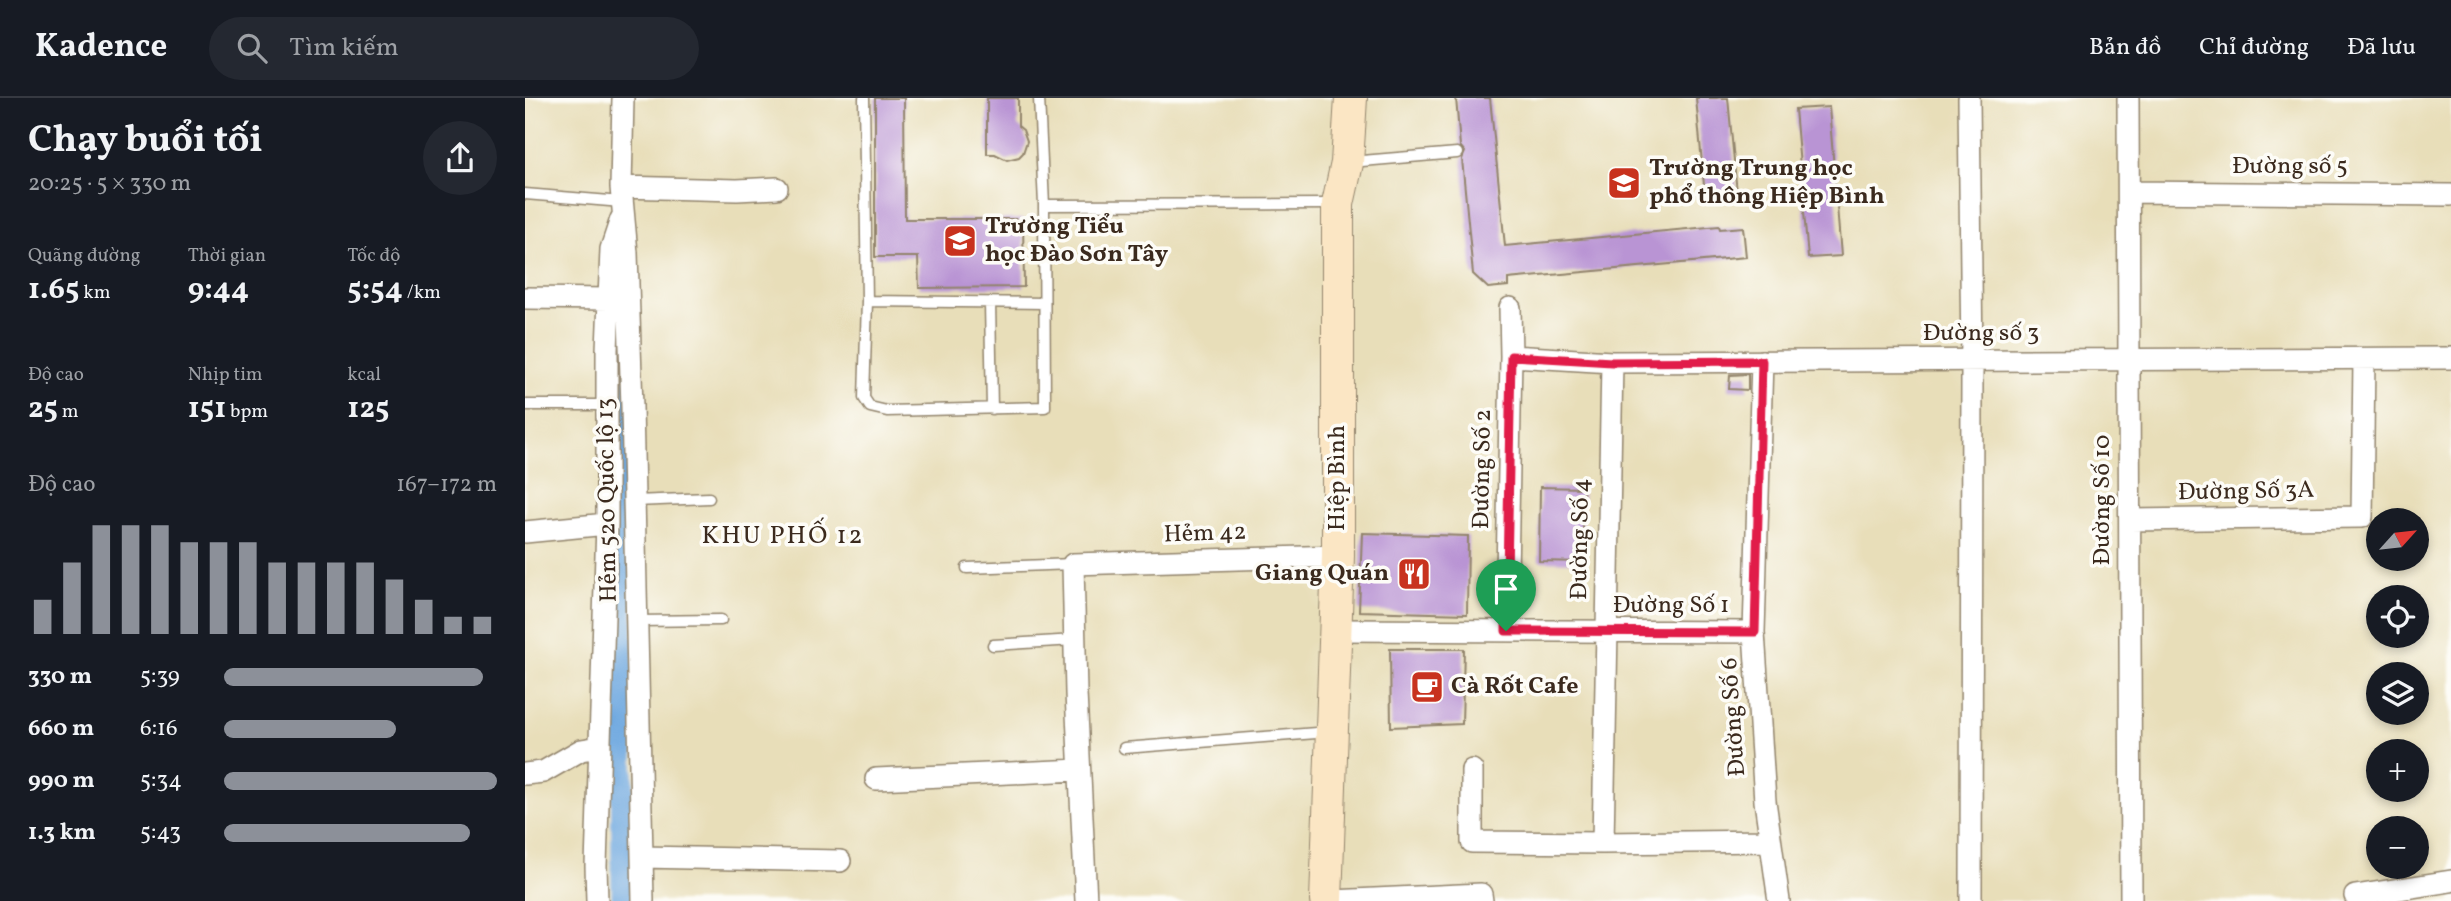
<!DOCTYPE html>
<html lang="vi">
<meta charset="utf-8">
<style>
:root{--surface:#171b24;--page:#242831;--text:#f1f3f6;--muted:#9ea1a6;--line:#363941;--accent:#8c9099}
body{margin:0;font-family:Vollkorn,serif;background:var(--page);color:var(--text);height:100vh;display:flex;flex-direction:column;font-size:26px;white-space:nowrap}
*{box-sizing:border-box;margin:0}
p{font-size:23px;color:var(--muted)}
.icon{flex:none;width:38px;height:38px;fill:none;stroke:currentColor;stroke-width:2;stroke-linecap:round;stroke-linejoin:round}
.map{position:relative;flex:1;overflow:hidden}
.panel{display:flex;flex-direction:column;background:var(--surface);width:525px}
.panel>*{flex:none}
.needle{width:46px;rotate:63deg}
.buttons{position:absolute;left:1841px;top:410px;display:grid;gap:14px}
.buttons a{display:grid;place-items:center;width:63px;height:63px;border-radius:50%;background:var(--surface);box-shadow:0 4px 10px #0003;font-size:35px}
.pin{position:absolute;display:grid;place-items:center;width:60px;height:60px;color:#fff;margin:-72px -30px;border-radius:50% 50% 50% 0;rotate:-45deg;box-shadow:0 0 7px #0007}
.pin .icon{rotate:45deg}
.round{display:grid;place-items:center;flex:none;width:74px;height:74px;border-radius:37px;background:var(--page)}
.overview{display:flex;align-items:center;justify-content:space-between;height:119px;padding:0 28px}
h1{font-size:38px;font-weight:700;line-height:52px}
.stats{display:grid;grid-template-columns:repeat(3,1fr);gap:10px;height:119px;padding:7px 28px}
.stats div{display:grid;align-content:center}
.stats b{font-size:30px;font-weight:700}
.stats small{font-size:19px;font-weight:400}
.stats p{font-size:19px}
.chart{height:196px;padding:14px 28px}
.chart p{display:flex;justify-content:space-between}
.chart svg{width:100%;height:126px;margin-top:7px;stroke:var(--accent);stroke-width:6}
ul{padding:0 28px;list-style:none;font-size:23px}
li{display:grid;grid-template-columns:112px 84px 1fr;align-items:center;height:52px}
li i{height:18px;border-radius:9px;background:var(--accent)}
header{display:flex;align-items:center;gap:42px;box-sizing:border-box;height:98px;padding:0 35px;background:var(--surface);border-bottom:2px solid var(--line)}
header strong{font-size:33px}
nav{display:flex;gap:38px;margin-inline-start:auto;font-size:24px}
.search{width:490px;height:63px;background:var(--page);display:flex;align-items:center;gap:18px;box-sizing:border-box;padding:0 24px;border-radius:38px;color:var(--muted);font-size:26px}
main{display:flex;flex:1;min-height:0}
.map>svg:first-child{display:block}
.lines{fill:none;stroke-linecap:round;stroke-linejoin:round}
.canal{stroke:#70a9e0;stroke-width:23}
.building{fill:#b994d4}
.service-casing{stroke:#92846c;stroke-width:13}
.minor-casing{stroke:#92846c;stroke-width:24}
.secondary-casing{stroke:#92846c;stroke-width:34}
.service{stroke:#fff;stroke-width:10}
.minor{stroke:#fff;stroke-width:21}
.secondary{stroke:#fbe6c4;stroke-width:32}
.route-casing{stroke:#fff;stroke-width:14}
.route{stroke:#e11d48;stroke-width:9}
.labels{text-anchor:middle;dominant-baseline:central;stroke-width:7;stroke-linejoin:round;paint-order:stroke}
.street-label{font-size:24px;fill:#3b2a1e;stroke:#fdfcf7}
.poi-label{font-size:24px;font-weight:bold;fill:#3b2a1e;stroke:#fdfcf7;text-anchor:start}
.neighbourhood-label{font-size:26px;letter-spacing:2px;fill:#3b2a1e;stroke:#fdfcf7}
</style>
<header>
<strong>Kadence</strong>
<div class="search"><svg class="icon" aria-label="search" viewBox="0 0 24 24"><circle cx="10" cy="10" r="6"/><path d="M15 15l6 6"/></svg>Tìm kiếm</div>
<nav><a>Bản đồ</a><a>Chỉ đường</a><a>Đã lưu</a></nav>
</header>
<main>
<section class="panel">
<div class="overview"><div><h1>Chạy buổi tối</h1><p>20:25 · 5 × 330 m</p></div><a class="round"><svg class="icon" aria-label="share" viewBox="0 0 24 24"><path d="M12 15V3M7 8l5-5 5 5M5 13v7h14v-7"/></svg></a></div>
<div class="stats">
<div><p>Quãng đường</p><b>1.65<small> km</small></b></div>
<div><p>Thời gian</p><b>9:44</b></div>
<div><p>Tốc độ</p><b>5:54<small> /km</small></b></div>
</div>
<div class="stats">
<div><p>Độ cao</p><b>25<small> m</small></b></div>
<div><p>Nhịp tim</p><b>151<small> bpm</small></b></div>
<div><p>kcal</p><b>125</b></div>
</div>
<div class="chart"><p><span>Độ cao</span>167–172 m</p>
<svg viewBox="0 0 160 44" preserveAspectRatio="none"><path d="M5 44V32M15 44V19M25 44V6M35 44V6M45 44V6M55 44V12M65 44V12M75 44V12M85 44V19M95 44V19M105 44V19M115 44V19M125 44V25M135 44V32M145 44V38M155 44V38"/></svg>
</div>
<ul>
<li><b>330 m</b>5:39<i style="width:95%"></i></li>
<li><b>660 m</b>6:16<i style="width:63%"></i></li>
<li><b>990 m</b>5:34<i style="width:100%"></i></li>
<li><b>1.3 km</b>5:43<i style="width:90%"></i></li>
</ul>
</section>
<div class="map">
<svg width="1926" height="803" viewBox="0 0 1926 803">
<rect width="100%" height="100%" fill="#fdfcf7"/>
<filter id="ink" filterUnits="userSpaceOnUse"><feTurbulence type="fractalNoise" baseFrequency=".0143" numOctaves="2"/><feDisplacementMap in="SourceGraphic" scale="14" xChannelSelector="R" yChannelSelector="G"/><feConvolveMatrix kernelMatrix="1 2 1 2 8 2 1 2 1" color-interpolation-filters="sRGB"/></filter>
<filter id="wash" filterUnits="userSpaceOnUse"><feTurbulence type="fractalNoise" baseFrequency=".00686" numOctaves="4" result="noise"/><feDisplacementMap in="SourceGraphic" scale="28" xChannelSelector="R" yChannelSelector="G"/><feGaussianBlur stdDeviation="1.57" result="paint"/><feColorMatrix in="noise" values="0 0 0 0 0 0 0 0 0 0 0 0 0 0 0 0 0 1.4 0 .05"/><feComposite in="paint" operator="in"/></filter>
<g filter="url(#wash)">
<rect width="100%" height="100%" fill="#e8deb9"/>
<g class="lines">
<path class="canal" d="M 92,225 L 96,426 L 98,803"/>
</g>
<g id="blocks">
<path class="building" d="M 350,0 L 379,0 L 380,121 L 498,121 L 499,189 L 394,190 L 393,159 L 350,159 Z
M 462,0 L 493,0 L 493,28 L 498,32 L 502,43 L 498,55 L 494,59 L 482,62 L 470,56 L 462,56 Z
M 931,0 L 965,0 L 980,148 L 1194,128 L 1195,131 L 1218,129 L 1221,159 L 983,181 L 983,188 L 963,190 L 948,176 L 937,61 L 940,54 L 935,48 Z
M 1171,0 L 1203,0 L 1212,95 L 1180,98 Z
M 1304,9 L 1316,158 L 1283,160 L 1270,11 Z
M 1223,276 L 1223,292 L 1204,291 L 1205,277 Z
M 1015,389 L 1058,390 L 1058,464 L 1014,463 Z
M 837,435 L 943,438 L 942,516 L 834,513 Z
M 865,551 L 939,551 L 937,626 L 866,629 Z"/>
</g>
</g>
<g filter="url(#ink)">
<use href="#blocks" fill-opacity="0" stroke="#92846c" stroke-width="2"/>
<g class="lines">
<defs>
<path id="service" d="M 339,0 L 342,203 L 339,300 L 345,309 L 362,313 L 520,309 L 519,107 L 514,0
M 825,64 L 932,55
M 0,96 L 97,104
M 519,107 L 810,106
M 342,203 L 519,205
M 465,205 L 467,311
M 0,307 L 82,307
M 110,403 L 184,400
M 442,470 L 548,466
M 112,523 L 196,522
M 468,547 L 550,542
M 599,650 L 804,634"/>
<path id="minor" d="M 98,0 L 96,89 L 102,155 L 107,309 L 118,803
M 1444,0 L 1447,263 L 1446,803
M 1603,0 L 1606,803
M 96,89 L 212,92 L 252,90
M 1604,94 L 1926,97
M 0,200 L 84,201
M 986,258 L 1087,264 L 1926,260
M 1237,263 L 1229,534 L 1240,703 L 1254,803
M 1605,422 L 1837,419 L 1839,261
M 0,434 L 82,426
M 811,532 L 1229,534
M 981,533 L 986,258 L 985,210
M 947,672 L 947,744 L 1078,745 L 1245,743
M 0,676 L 18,674 L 56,652 L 75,649
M 351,681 L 554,672
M 1078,745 L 1087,264
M 117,759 L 315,763
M 1830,798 L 1926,783
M 72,803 L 71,768 L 82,426 L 82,252 L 86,151 L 96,121
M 561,803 L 551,595 L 548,466 L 813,458
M 807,803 L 956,796 L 957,803"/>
<path id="secondary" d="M 801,803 L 813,458 L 813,106 L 822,65 L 826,0"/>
</defs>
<use href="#service" class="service-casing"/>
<use href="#minor" class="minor-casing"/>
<use href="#secondary" class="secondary-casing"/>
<use href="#service" class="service"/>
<use href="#minor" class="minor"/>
<use href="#secondary" class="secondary"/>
</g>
</g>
<g class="lines" filter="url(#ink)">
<defs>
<path id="route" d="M 986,258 L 1087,264 L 1237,263 L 1230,534 L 981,533 Z"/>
</defs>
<use href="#route" class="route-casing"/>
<use href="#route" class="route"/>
</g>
<defs>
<symbol id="school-square" viewBox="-11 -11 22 22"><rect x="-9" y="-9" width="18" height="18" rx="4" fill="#c8321e" stroke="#fdfcf7"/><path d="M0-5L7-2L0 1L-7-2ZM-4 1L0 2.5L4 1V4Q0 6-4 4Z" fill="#fff"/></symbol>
<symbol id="restaurant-square" viewBox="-11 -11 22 22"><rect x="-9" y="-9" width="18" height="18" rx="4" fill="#c8321e" stroke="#fdfcf7"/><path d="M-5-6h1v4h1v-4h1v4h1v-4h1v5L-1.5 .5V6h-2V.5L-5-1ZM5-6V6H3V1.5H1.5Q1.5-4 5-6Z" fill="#fff"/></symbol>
<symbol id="cafe-square" viewBox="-11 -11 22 22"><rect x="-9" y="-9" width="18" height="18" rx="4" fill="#c8321e" stroke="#fdfcf7"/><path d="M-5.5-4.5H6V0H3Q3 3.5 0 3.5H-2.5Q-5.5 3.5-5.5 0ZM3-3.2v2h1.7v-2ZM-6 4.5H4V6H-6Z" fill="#fff"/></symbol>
</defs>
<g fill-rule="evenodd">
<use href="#school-square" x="1080" y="66" width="38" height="38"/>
<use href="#school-square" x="416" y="124" width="38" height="38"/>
<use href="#restaurant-square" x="870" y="457" width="38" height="38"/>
<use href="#cafe-square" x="883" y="570" width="38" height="38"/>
</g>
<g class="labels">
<g class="street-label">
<text x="1765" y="69">Đường số 5</text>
<text x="1456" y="236">Đường số 3</text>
<text transform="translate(958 371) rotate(-89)">Đường Số 2</text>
<text transform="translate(813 380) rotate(-90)">Hiệp Bình</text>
<text transform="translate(1721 394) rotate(-1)">Đường Số 3A</text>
<text transform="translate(83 402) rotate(-91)">Hẻm 520 Quốc lộ 13</text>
<text transform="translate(1578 402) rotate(-90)">Đường Số 10</text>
<text transform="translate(680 436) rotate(-2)">Hẻm 42</text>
<text transform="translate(1056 441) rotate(-89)">Đường Số 4</text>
<text x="1146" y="508">Đường Số 1</text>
<text transform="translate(1209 619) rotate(-94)">Đường Số 6</text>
</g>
<g class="poi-label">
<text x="1124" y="71">Trường Trung học<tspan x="1124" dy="28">phổ thông Hiệp Bình</tspan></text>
<text x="460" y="129">Trường Tiểu<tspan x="460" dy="28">học Đào Sơn Tây</tspan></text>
<text x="864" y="476" text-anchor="end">Giang Quán</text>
<text x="926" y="589">Cà Rốt Cafe</text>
</g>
<g class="neighbourhood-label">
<text x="258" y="438">KHU PHỐ 12</text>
</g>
</g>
</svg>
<div class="buttons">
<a><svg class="needle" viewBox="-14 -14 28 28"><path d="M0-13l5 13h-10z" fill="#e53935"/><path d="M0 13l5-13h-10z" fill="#9ea1a6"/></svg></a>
<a><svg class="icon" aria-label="locate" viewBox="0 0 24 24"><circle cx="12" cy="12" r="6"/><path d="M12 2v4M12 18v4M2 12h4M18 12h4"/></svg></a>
<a><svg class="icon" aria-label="layers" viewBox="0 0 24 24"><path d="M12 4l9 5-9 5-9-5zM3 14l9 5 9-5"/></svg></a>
<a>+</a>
<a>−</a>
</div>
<div class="pin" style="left:981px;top:533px;background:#1e9e55"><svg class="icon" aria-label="arrive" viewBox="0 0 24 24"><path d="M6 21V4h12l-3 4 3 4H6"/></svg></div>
</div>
</main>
